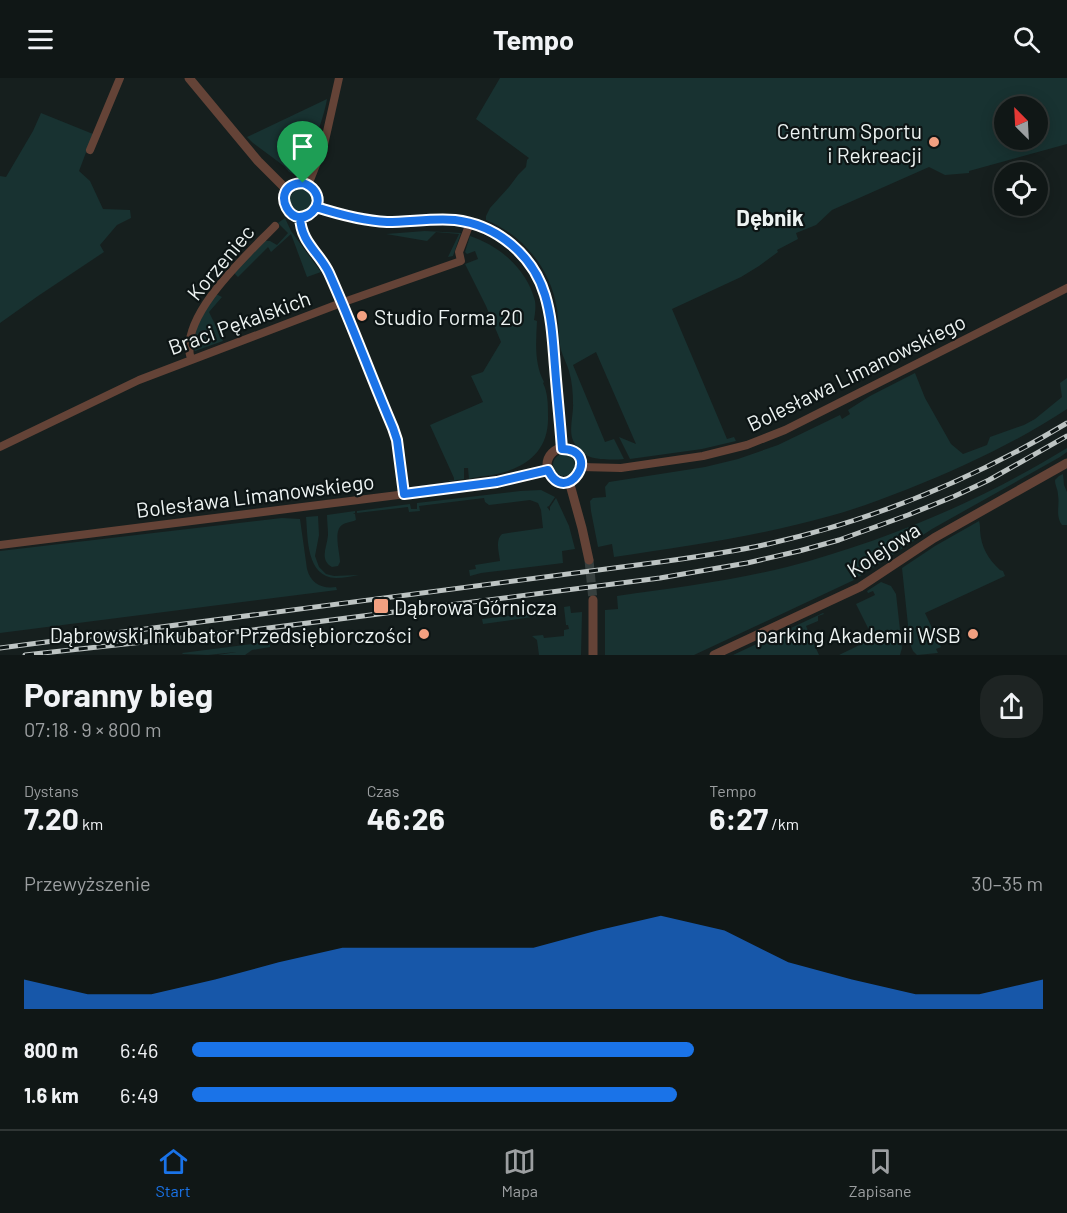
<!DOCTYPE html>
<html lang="pl">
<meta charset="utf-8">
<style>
:root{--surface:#101716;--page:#1e2423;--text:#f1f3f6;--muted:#9c9fa1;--line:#303635;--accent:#1a73e8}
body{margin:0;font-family:Barlow,sans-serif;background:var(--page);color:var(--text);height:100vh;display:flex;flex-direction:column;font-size:22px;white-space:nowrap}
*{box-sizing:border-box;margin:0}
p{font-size:20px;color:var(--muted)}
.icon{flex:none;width:33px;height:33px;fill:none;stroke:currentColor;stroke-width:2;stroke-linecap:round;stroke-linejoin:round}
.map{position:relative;height:577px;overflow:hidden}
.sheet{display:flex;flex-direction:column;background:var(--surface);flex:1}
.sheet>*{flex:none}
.needle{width:39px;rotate:336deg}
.buttons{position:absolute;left:994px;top:18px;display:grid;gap:12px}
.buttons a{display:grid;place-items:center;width:54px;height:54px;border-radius:50%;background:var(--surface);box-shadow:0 3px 15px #0003,0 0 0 2px var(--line);font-size:30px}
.pin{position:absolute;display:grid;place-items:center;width:51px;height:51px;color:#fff;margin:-62px -26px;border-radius:50% 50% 50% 0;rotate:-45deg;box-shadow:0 0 6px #0007}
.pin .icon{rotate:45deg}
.round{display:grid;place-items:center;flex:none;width:63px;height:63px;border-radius:24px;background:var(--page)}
.overview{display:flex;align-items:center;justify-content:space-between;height:102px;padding:0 24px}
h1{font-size:33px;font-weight:700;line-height:45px}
.figures{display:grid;grid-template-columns:repeat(3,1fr);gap:9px;height:102px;padding:6px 24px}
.figures div{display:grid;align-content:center}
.figures b{font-size:30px;font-weight:700}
.figures small{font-size:16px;font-weight:400}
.figures p{font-size:16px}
.chart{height:168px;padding:12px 24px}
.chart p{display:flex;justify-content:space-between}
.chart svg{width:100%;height:108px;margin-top:6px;fill:var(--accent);opacity:.7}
ul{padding:0 24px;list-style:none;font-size:20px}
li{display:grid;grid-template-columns:96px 72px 1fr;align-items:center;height:45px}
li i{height:15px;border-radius:8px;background:var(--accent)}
header{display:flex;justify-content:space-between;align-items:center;height:78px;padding:0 24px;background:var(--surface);font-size:27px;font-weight:700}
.tabs{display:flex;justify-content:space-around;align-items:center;height:84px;border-top:2px solid var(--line);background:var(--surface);font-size:16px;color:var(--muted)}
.tabs a{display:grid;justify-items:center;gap:3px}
.tabs .selected{color:var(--accent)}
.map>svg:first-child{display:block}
.green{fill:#183231;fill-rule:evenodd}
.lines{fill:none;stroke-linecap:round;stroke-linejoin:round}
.tertiary-tunnel{stroke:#363f3e;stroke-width:9;stroke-dasharray:9 4.5;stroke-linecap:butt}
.minor{stroke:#644337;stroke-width:8}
.tertiary{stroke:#644337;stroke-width:9}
.rail-casing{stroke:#bdc4c3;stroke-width:5}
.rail{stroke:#0d1515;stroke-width:3;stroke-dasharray:9;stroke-linecap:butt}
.route-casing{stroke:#fff;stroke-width:12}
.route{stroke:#1a73e8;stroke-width:8}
.poi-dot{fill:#f2a081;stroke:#0d1515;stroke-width:2}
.labels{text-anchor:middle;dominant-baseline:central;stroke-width:4.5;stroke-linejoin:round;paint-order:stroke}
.poi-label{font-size:21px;fill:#edf3f2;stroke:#0d1515;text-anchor:end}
.street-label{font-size:21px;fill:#edf3f2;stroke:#0d1515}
.neighbourhood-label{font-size:22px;font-weight:bold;fill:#edf3f2;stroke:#0d1515}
</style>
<header><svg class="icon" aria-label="menu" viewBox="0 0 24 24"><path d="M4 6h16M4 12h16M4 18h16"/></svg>Tempo<svg class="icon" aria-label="search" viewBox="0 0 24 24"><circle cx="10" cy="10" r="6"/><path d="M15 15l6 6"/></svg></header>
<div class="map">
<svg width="1067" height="577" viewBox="0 0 1067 577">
<rect width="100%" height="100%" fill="#161f1e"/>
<path class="green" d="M 500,0 L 1067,0 L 1067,66 L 969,93 L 969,95 L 945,97 L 929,89 L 832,132 L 816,147 L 796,155 L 798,161 L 777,172 L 778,174 L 759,188 L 741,199 L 672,231 L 727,361 L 734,359 L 736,363 L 702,371 L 630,381 L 619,359 L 636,366 L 596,274 L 573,287 L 605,364 L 614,361 L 624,381 C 615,382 596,382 588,378 C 584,376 577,369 575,366 C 567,355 574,337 573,325 C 573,315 572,303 569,293 C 567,286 563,279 561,272 C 558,259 559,244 557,231 C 551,191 523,157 486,142 L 486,138 L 490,130 L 509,109 L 518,97 L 526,89 L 527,82 L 529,80 L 476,41 ZM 1005,28 L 1038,28 L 1038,62 L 1005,62 Z
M 327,21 C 324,40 309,82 297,95 L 293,96 L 289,94 L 284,88 L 253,65 L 247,59 Z
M 41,35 L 93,56 L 79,93 L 90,103 L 103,131 L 130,132 L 131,140 L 117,147 L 100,167 L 104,174 L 38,218 L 0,245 L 0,98 L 6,99 L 33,53 Z
M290 122a11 11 0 1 1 22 0a11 11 0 1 1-22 0Z
M 285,140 L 291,153 L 321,194 L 307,199 L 291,156 L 271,174 L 268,169 L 238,199 L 235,196 L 234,194 L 265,163 L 270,163 L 277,167 L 288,155 L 278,145 Z
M 425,153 L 461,155 L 453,178 L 448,179 L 459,156 L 436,154 L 427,163 L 386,156 Z
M 470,158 C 500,168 527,191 535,223 C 536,229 535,236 534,242 L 537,243 C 536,264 534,285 544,304 L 543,305 C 548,315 548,327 548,338 C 549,369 531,387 501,395 C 491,398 479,398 469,401 L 468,390 L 464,390 L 464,401 L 449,403 L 449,402 L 454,402 L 454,400 L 430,347 L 483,324 L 471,298 L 483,294 L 501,264 L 486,228 L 465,186 L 478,181 L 475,173 L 467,176 L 465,174 Z
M 216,216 L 222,219 L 209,234 L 223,263 L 195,273 L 192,269 L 198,245 Z
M 915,295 L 925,320 L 951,366 L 963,376 L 987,367 L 990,359 L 1024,347 L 1035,341 L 1062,319 L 1060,305 L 1067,300 L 1067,331 C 1017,364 963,389 908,411 C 882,421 856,431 830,438 C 759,458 687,468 614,479 L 612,466 L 598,469 L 591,433 L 590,423 L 593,420 L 606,419 L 605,409 L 609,404 L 705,389 L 738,381 L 778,367 L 840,337 L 842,341 L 850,336 L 848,332 L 870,318 Z
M 1067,370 L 1067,374 L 1060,379 L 932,451 L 854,502 L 694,577 L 605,577 L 605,532 L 618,531 L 617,518 C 674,510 731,503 787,489 C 886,463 981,423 1067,370 Z
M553 387a11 11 0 1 1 22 0a11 11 0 1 1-22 0Z
M 1063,396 L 1064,407 L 1067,414 L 1067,447 L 1062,447 C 1055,438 1060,427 1058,417 C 1058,411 1055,408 1055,402 L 1059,398 Z
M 541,412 L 555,419 L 549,428 L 547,429 L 550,433 L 550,429 L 556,420 L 557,422 L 569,448 L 575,471 L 562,473 L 563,485 L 481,495 L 470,498 L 469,492 L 476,491 L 475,487 L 500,483 C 499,474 495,462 502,456 L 543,450 L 541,432 L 538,425 L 530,422 L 489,427 L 485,424 L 484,420 L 419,428 L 420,433 L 409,434 L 408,429 L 357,435 L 357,433 L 410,426 L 411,431 L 417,431 L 417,425 L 520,413 Z
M 355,433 L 355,435 L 353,436 L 355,436 L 356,442 C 352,444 346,444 342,447 C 333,453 340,475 340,484 L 338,488 L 332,489 C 319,481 327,470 328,457 C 328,450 327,443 327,437 Z
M 318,438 L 319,457 L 315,478 L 319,489 L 326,496 L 334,498 L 359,497 C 352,498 344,500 336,500 C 306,499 308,460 306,439 Z
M 282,440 L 300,441 L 307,491 C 311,506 322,511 336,509 L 337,512 L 0,555 L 0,473 Z
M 979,443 C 980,446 980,449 980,452 C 981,469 988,481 1000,492 L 1003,493 L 1005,498 L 925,535 L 941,569 L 936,571 L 938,575 L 917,577 L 913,573 L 910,566 L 902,490 L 935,468 Z
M 881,504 L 891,508 L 896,516 L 902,570 L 900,577 L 839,577 L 874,560 L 868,553 L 869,552 L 856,526 L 875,517 L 873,513 L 868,515 L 867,513 Z
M 570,528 L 571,535 L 582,534 L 581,577 L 539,577 L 537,562 L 532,558 L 543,557 L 544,560 L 564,558 L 564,552 L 569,551 L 568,547 L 566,547 L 564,529 Z
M 542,534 L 543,539 L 540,540 L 539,538 L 483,546 L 482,541 Z
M 823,535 L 824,536 L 818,538 L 818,543 L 806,548 L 819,577 L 733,577 Z
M 268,564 L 273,564 L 274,565 L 270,566 L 270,569 L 252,572 L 245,577 L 218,577 L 236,574 L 208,577 L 183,576 L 182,575 Z"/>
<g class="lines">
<path class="tertiary-tunnel" d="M 589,482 L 593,522"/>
<path class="minor" d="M 90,72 L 120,0
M 308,107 L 324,67 L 339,0
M 300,139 C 301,162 317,174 327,193 L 395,356 L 404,416
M 191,281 C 177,239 249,175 275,148
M 0,369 L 139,302 L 341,225 L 461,183 L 459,174 L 470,145
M 581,389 L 621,390 L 703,378 L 747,367 L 785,352 L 1067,210
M 0,467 L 486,406 L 548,392"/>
<path class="tertiary" d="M 189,0 L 258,83 L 287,112
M284 122a17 17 0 1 1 34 0a17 17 0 1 1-34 0Z
M 316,129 C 337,136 361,142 383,144 C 404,145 426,141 447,142 C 501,145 537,181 549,232 L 563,371
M547 387a17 17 0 1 1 34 0a17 17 0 1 1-34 0Z
M 569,403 L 582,450 L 589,482
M 593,577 L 593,522
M 714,577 L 860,509 L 934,460 L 1067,385"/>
<defs>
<path id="rail" d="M 0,570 L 660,484 C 696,479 732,474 768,466 C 874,442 974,401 1067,345
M 25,577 L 253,552 L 660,500 L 747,485 L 799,473 L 839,462 L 908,437 L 955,418 L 989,402 L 1067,358"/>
</defs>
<use href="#rail" class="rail-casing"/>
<use href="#rail" class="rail"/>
</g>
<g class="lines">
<defs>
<path id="route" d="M 303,105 C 324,112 322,136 300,139 C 301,165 319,174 329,195 C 352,246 371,299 393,350 L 397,362 L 404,416 L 497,404 L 548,392 C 566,430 604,372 562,371 C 560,343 557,316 555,289 C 553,265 552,240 545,217 C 533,177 497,147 455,142 C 433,140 410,144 387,144 C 364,143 338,136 316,129 C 294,162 264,106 303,105"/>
</defs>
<use href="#route" class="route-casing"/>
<use href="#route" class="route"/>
</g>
<g class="poi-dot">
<circle cx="934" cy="64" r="6"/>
<circle cx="362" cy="238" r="6"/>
<rect x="373" y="520" width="16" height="16" rx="3"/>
<circle cx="424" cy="556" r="6"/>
<circle cx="973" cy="556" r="6"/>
</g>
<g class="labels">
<g class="poi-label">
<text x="922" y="52">Centrum Sportu<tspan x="922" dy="24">i Rekreacji</tspan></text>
<text x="374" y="238" text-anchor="start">Studio Forma 20</text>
<text x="394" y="528" text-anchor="start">Dąbrowa Górnicza</text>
<text x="412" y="556">Dąbrowski Inkubator Przedsiębiorczości</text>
<text x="961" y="556">parking Akademii WSB</text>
</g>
<g class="street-label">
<text transform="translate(220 184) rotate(-50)">Korzeniec</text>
<text transform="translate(239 244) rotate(-20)">Braci Pękalskich</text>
<text transform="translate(856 294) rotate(-26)">Bolesława Limanowskiego</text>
<text transform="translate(255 417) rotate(-7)">Bolesława Limanowskiego</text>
<text transform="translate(883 471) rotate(-33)">Kolejowa</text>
</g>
<g class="neighbourhood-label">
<text x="770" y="139">Dębnik</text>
</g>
</g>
</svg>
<div class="buttons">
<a><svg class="needle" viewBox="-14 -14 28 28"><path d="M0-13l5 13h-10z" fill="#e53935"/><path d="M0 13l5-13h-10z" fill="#9c9fa1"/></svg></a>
<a><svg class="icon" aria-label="locate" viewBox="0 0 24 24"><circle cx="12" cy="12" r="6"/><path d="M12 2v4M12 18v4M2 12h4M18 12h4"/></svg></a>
</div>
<div class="pin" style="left:303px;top:105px;background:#1e9e55"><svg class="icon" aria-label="arrive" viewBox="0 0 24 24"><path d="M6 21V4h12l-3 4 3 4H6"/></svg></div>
</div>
<section class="sheet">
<div class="overview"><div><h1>Poranny bieg</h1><p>07:18 · 9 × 800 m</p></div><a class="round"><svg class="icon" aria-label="share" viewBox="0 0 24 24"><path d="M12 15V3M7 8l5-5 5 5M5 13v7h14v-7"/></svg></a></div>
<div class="figures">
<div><p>Dystans</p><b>7.20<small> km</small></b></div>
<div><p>Czas</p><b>46:26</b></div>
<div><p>Tempo</p><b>6:27<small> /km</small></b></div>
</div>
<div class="chart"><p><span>Przewyższenie</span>30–35 m</p>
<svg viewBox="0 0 160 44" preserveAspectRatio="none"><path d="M0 44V32L10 38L20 38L30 32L40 25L50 19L60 19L70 19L80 19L90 12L100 6L110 12L120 25L130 32L140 38L150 38L160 32V44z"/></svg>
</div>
<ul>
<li><b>800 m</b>6:46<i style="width:59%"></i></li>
<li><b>1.6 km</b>6:49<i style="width:57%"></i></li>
</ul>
</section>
<nav class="tabs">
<a class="selected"><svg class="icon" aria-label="home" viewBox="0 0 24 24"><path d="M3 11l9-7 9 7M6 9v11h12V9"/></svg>Start</a>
<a><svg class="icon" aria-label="map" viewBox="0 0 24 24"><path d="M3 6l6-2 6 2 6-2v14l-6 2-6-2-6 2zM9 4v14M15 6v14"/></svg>Mapa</a>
<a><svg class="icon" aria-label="saved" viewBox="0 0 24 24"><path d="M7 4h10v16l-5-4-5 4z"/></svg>Zapisane</a>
</nav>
